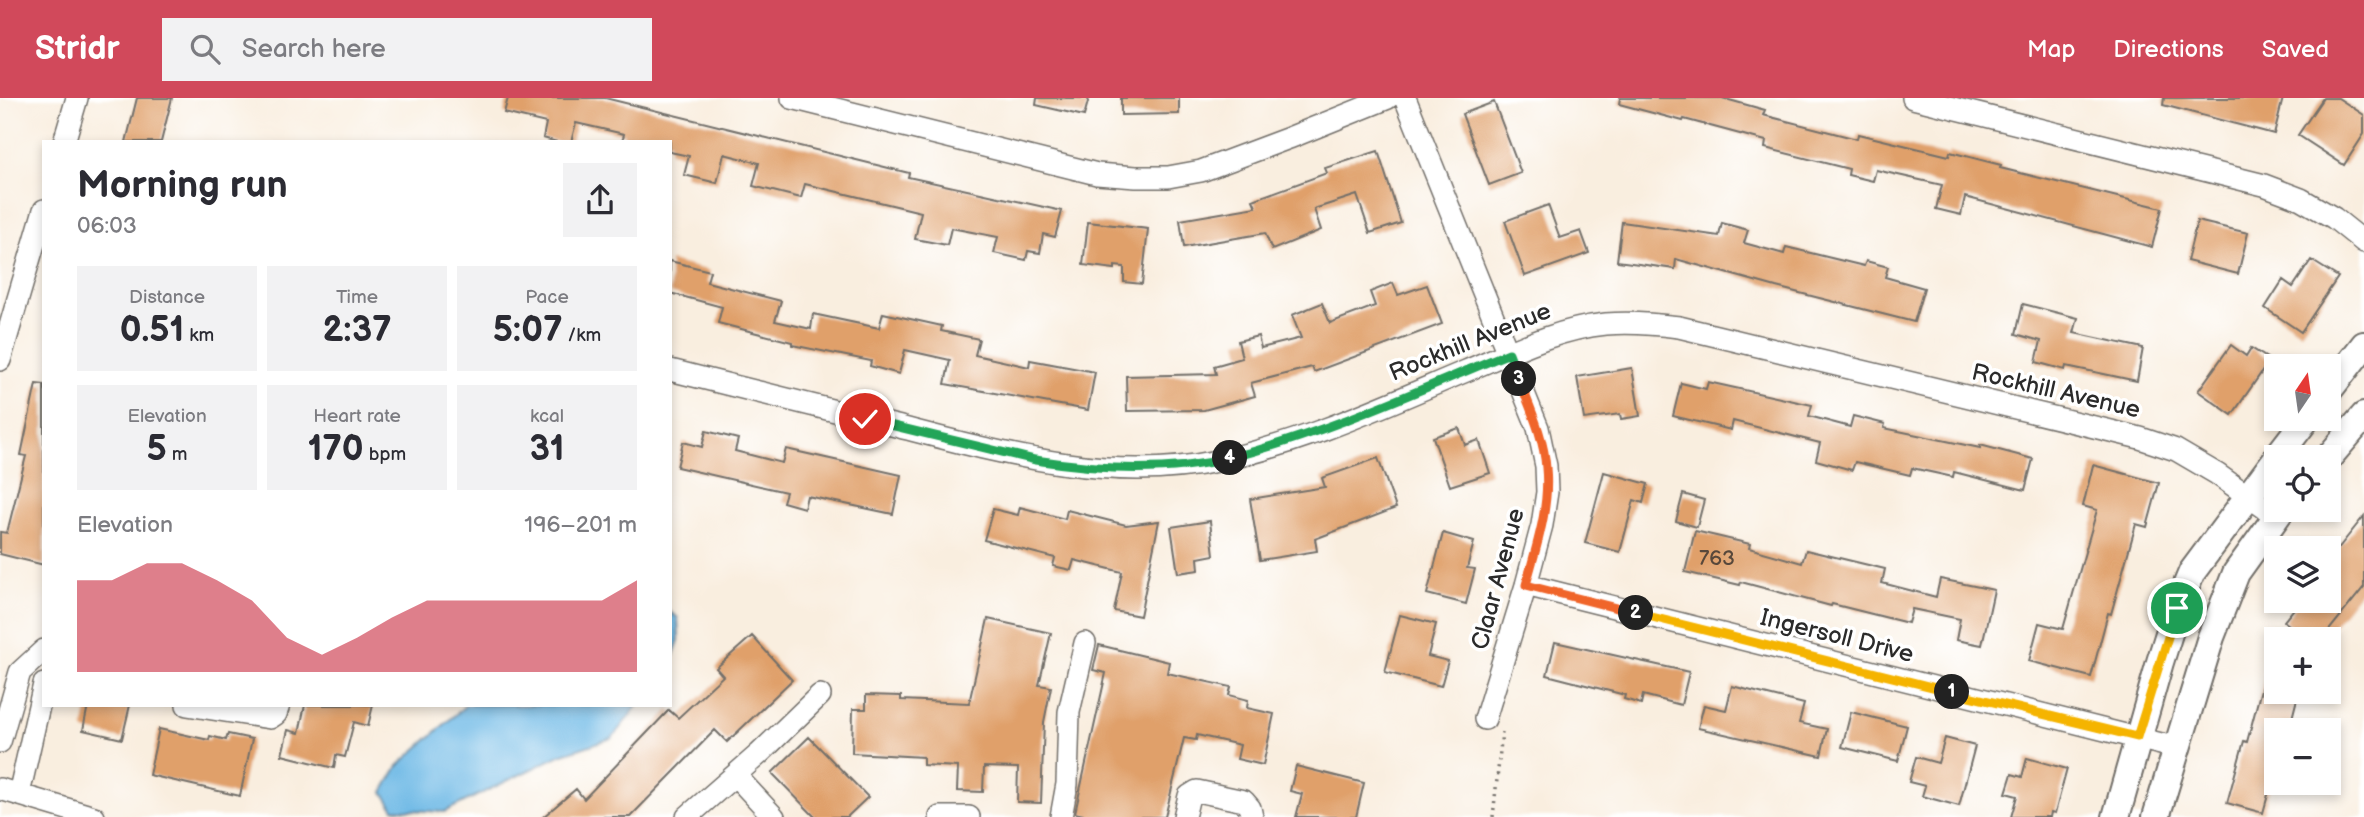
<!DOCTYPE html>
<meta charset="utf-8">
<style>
:root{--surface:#fff;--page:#f2f2f3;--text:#2b2b33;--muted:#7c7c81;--accent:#d1495b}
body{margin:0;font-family:"Balsamiq Sans",sans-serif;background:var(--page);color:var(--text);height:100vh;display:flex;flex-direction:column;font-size:26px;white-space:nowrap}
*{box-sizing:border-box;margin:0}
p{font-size:23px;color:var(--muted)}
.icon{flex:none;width:38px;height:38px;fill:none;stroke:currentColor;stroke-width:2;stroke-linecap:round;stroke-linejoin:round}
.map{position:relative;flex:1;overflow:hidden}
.side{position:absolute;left:42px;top:42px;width:630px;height:567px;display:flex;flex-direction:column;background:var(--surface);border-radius:0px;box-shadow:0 4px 10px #0003}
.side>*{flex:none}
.needle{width:46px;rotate:13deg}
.controls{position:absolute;left:2264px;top:256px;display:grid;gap:14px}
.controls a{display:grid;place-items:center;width:77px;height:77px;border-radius:0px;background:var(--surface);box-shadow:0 4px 10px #0003;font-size:35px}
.pin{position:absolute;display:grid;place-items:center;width:60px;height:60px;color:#fff;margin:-30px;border:4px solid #fff;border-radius:50%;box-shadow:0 2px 7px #0007}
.km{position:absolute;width:35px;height:35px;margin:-18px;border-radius:50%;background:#222;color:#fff;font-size:19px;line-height:35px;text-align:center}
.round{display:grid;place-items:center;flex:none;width:74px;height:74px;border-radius:0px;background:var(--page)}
.headline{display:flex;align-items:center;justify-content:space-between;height:119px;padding:0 35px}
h1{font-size:38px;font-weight:800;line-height:52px}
.stats{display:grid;grid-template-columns:repeat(3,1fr);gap:10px;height:119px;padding:7px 35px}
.stats div{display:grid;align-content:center;border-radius:0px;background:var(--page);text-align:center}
.stats b{font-size:35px;font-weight:800}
.stats small{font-size:19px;font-weight:400}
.stats p{font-size:19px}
.chart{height:196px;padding:14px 35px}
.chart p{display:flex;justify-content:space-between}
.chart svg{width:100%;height:126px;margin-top:7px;fill:var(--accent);opacity:.7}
header{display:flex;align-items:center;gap:42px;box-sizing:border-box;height:98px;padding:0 35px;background:var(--accent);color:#fff}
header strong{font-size:33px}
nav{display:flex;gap:38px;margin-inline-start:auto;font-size:24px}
.search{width:490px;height:63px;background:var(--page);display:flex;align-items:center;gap:18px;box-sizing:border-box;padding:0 24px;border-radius:0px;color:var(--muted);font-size:26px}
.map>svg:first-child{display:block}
.water{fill:#6cb8e5;stroke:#4c7288;stroke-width:2}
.building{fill:#e0a06b}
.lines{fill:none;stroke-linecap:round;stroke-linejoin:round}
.minor-casing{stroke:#736f6a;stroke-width:24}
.tertiary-casing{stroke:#736f6a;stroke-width:30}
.path{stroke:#736f6a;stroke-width:3.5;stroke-dasharray:2 5;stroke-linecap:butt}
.minor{stroke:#fff;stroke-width:21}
.tertiary{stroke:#fff;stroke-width:26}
.split-1-casing{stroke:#fff;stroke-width:14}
.split-2-casing{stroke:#fff;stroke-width:14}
.split-3-casing{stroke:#fff;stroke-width:14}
.split-4-casing{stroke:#fff;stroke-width:14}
.split-5-casing{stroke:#fff;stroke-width:14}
.split-1{stroke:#f5b400;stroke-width:9}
.split-2{stroke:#f5b400;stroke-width:9}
.split-3{stroke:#f0652b;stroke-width:9}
.split-4{stroke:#22a559;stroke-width:9}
.split-5{stroke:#22a559;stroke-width:9}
.labels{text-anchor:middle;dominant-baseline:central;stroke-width:7;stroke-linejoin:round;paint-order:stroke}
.number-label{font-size:21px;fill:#58483b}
.street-label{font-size:24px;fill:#2b2b2b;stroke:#fff}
</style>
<header>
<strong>Stridr</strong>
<div class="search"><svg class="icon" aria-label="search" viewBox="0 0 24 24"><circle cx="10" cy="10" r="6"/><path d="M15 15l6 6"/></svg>Search here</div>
<nav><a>Map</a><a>Directions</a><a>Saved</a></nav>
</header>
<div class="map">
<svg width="2364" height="719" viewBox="0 0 2364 719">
<rect width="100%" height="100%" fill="#fff"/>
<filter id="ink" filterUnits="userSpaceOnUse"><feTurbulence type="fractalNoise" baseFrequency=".0143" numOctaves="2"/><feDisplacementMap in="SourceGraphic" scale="14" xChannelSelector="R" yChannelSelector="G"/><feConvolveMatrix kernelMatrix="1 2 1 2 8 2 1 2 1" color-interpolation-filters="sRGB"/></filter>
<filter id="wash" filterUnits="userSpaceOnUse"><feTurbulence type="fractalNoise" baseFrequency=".00686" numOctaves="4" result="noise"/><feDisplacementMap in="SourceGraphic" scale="28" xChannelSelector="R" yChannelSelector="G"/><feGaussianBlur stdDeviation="1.57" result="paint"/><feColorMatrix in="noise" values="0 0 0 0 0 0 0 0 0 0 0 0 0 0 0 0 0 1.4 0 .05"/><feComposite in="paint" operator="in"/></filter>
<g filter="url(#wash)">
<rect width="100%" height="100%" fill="#f9eedf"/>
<path class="water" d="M 670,514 L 678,520 L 679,542 L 670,567 Z
M 466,607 L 638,607 L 612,640 L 560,657 L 444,714 L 394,711 L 383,694 L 398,668 Z"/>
<g id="blocks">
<path class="building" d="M 137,0 L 172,0 L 161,44 L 126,44 Z
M 508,0 L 605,0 L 909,75 L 908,79 L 1062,113 L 1055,139 L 1043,136 L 1040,155 L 1028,153 L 1026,162 L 994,155 L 998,139 L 951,130 L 947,147 L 915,141 L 921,114 L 805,86 L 801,100 L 753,88 L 759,65 L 724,56 L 717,85 L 684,77 L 689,58 L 670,54 L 670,44 L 622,44 L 624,36 L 576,25 L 571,44 L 557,44 L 543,40 L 546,25 L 504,15 Z
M 1037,0 L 1089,0 L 1084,18 L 1036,7 Z
M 1121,0 L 1179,0 L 1179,16 L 1121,17 Z
M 1620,0 L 1722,0 L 1765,12 L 1763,17 L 1857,41 L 1858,36 L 1949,58 L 1950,54 L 2001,67 L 2000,70 L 2162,110 L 2152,149 L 1965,99 L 1961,117 L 1936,111 L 1942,87 L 1876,72 L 1873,83 L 1848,77 L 1849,71 L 1765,50 L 1766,43 L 1684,21 L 1683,23 L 1619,6 Z
M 2164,0 L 2283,0 L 2274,36 L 2163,7 Z
M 2323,0 L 2338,0 L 2364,17 L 2364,36 L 2344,67 L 2298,37 Z
M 1494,4 L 1521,75 L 1489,87 L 1462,16 Z
M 1378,53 L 1401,125 L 1370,135 L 1357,97 L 1314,111 L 1321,132 L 1272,152 L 1265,135 L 1184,149 L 1180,122 L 1256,109 L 1253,102 L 1327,75 L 1325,70 Z
M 1548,107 L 1560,140 L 1581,133 L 1589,155 L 1525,178 L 1505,123 Z
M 2197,123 L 2248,135 L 2238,176 L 2187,163 Z
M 1088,124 L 1148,131 L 1142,186 L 1124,184 L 1124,169 L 1115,168 L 1115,171 L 1083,167 Z
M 1622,124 L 1719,138 L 1722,125 L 1748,132 L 1744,145 L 1784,156 L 1786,149 L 1864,168 L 1866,163 L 1888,169 L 1885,179 L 1924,190 L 1914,224 L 1776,189 L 1676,161 L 1675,171 L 1617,163 Z
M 2311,162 L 2338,179 L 2301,234 L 2265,210 L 2283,182 L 2293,189 Z
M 670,163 L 710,173 L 707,184 L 781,203 L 775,223 L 811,231 L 813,216 L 879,230 L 883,215 L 942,228 L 941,233 L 979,241 L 975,257 L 1029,269 L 1030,262 L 1095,274 L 1088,312 L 945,286 L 950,262 L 905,252 L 899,276 L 870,268 L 871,263 L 792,247 L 792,244 L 718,225 L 722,209 L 670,195 Z
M 1393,185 L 1398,197 L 1427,187 L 1442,226 L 1314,274 L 1312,269 L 1251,285 L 1255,298 L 1204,312 L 1127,313 L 1126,278 L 1216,276 L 1214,268 L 1242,260 L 1238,243 L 1258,238 L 1261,250 L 1301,240 L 1292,217 L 1322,205 L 1330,225 L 1375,208 L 1370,194 Z
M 2023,206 L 2078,220 L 2074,235 L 2143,250 L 2137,283 L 2066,268 L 2065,272 L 2036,264 L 2041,243 L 2016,236 Z
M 2231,247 L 2246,258 L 2251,250 L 2270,262 L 2232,317 L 2198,293 Z
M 1632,270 L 1640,318 L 1621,321 L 1620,316 L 1584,321 L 1577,279 Z
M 1708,284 L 1812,307 L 1809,318 L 1850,329 L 1853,318 L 1885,326 L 1884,330 L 1980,350 L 1980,347 L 2033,361 L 2025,392 L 1954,374 L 1953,379 L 1912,370 L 1910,377 L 1855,364 L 1852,372 L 1816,362 L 1820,345 L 1733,323 L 1731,332 L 1673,318 L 1681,285 L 1706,291 Z
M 36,286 L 44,287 L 44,467 L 0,456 L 0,434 L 7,435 L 26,358 L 21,357 Z
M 1459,330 L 1465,347 L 1479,342 L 1490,375 L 1450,388 L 1433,339 Z
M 706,333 L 738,341 L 735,353 L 782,365 L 786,351 L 901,377 L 893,416 L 807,398 L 804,410 L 783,404 L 786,394 L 677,369 L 683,344 L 702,349 Z
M 1378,360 L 1396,410 L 1315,441 L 1317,453 L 1260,462 L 1250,401 L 1325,389 L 1322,380 Z
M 2093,367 L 2159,385 L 2147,429 L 2136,426 L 2111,516 L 2108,515 L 2091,579 L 2029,563 L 2039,525 L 2063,531 L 2097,412 L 2083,408 Z
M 1604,374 L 1648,386 L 1643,405 L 1634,402 L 1620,454 L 1585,445 Z
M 1683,396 L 1704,402 L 1697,429 L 1676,423 Z
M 1020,409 L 1065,421 L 1067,412 L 1126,427 L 1159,423 L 1140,518 L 1114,513 L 1122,474 L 1074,462 L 1071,472 L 1053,468 L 1055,460 L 984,442 L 993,411 L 1018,417 Z
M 2364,418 L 2364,489 L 2322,541 L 2306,541 L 2284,523 L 2301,502 L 2329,502 L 2329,462 Z
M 1210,423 L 1214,457 L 1198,460 L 1199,472 L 1178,475 L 1171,429 Z
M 1695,433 L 1750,446 L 1749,450 L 1802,465 L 1806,452 L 1885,471 L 1882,485 L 1936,499 L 1940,481 L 1994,492 L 1982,547 L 1956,542 L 1960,521 L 1912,511 L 1908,525 L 1832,506 L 1831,508 L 1741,484 L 1740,487 L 1685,474 Z
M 1443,435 L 1474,444 L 1467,470 L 1475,471 L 1466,506 L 1427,496 Z
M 1400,517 L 1436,526 L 1428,558 L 1448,563 L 1441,588 L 1385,574 Z
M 988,521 L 1051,535 L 1039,587 L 1051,589 L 1044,624 L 1041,705 L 1017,704 L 1018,670 L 984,669 L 983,694 L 957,693 L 958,669 L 923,667 L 923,659 L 852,655 L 853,611 L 866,611 L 866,597 L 901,598 L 901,602 L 969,605 Z
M 752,538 L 792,582 L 727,644 L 715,632 L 630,719 L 543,719 L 576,691 L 584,701 L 669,612 L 678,620 L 723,578 L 716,570 Z
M 1555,544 L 1689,574 L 1681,607 L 1643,597 L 1641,606 L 1624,601 L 1625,597 L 1547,577 Z
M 1099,547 L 1169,564 L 1167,575 L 1231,589 L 1229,597 L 1248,602 L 1247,610 L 1274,616 L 1263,667 L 1237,661 L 1240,647 L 1197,637 L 1196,642 L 1184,640 L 1165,719 L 1091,719 L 1075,715 L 1106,575 L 1093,572 Z
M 2271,554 L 2277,555 L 2277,593 L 2299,593 L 2290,628 L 2277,625 L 2277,664 L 2263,715 L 2227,705 L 2244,643 L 2247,644 Z
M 1732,588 L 1804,606 L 1799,625 L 1827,631 L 1821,658 L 1698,630 L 1704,607 L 1726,612 Z
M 88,607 L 130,607 L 122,641 L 83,632 Z
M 305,607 L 373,607 L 368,628 L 354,624 L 345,659 L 336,657 L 334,670 L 282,657 L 288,632 L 299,635 Z
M 1851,614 L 1907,628 L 1898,663 L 1842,649 Z
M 159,631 L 209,642 L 210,638 L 226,642 L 228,636 L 252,641 L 240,698 L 149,677 Z
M 809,639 L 868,699 L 847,719 L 815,719 L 772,675 Z
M 1945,640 L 1975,648 L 1959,708 L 1922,698 L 1925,688 L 1909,684 L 1916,659 L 1938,665 Z
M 2027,660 L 2067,671 L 2055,715 L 2051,714 L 2050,719 L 2011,719 L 2017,698 L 2006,695 L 2012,676 L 2022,679 Z
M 1296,668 L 1364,685 L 1356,719 L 1296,719 L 1302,696 L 1290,693 Z"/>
</g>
</g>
<g filter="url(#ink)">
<use href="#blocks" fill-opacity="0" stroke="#736f6a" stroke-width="2"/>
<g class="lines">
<defs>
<path id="minor" d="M 792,0 L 1097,76 L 1136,79 L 1168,79 L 1201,73 L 1289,40 L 1388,0
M 1405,0 L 1538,330 L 1546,368 L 1547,394 L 1542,427 L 1526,487 L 1485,621
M 1913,0 L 2264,87 L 2301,101 L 2334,120 L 2364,144
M 64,44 L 77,0
M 0,262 L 44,112
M 670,272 C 745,291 820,309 896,328 C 1001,355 1109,386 1218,363 C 1304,345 1385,307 1466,273 C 1511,254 1556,231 1606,226 C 1630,224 1655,226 1679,229 L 2140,340 L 2176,352 L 2217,376 L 2276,418
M 1526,487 L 2177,650
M 187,607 L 270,620 L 276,616 L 279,607
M 0,644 L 20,574 L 44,552
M 735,677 L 774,719
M 0,691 L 94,719
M 19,696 L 44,586
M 687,719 L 759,656 L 820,597
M 940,719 L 969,719
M 1061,719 L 1067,686 L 1069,614 L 1085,545
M 1184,719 L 1189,698 L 1197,693 L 1244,703 L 1250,710 L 1252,719"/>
<path id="tertiary" d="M 2329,292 L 2364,247
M 2277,359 L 2307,320
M 2329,359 L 2364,318
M 2116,719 L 2160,564 L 2177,510 L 2192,474 L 2277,360
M 2156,719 L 2211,539 L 2236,475 L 2282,411"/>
</defs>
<use href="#minor" class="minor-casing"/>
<use href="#tertiary" class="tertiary-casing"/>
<path class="path" d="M 1493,719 L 1502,634"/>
<use href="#minor" class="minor"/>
<use href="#tertiary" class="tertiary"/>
</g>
</g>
<g class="lines" filter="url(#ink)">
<defs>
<path id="split-1" d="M 1952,594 L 2137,639 L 2177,510"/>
<path id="split-2" d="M 1636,515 L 1952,594"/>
<path id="split-3" d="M 1519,281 C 1530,310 1544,339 1546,370 C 1550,410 1536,449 1526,487 L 1636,515"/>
<path id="split-4" d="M 1230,360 C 1326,335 1417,293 1509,255 L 1519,281"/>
<path id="split-5" d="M 865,321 L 1035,362 C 1099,372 1167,376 1230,360"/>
</defs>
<use href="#split-1" class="split-1-casing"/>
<use href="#split-2" class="split-2-casing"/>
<use href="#split-3" class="split-3-casing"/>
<use href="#split-4" class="split-4-casing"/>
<use href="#split-5" class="split-5-casing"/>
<use href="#split-1" class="split-1"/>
<use href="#split-2" class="split-2"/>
<use href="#split-3" class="split-3"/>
<use href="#split-4" class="split-4"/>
<use href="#split-5" class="split-5"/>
</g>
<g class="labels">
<g class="number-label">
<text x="1717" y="460">763</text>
</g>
<g class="street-label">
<text transform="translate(1470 244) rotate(-22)">Rockhill Avenue</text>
<text transform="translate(2056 293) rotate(13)">Rockhill Avenue</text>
<text transform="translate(1498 481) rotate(-75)">Claar Avenue</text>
<text transform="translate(1837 538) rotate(14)">Ingersoll Drive</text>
</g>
</g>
</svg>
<div class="controls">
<a><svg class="needle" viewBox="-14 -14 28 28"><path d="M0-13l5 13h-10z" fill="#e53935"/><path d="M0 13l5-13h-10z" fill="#7c7c81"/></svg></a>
<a><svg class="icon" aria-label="locate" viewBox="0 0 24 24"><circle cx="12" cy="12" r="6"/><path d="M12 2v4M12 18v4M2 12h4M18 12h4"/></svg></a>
<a><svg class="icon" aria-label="layers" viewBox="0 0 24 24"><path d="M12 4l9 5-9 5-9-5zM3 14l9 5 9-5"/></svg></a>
<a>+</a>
<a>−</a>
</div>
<div class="pin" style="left:2177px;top:510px;background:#1e9e55"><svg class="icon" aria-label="arrive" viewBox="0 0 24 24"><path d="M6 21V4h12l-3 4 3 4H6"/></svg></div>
<div class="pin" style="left:865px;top:321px;background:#d93025"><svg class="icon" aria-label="check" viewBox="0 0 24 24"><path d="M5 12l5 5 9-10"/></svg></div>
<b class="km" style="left:1952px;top:594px">1</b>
<b class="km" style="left:1636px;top:515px">2</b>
<b class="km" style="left:1519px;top:281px">3</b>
<b class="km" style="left:1230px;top:360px">4</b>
<section class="side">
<div class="headline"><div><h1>Morning run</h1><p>06:03</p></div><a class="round"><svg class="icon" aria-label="share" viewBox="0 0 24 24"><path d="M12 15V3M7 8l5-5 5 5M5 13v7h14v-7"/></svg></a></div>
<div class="stats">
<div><p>Distance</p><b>0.51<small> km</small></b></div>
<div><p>Time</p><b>2:37</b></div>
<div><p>Pace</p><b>5:07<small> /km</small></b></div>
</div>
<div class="stats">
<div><p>Elevation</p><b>5<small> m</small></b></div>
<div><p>Heart rate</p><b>170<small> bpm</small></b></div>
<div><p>kcal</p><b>31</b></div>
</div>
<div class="chart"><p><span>Elevation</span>196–201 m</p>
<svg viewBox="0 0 160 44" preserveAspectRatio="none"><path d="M0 44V12L10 12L20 6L30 6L40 12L50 19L60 32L70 38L80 32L90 25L100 19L110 19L120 19L130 19L140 19L150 19L160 12V44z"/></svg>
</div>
</section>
</div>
